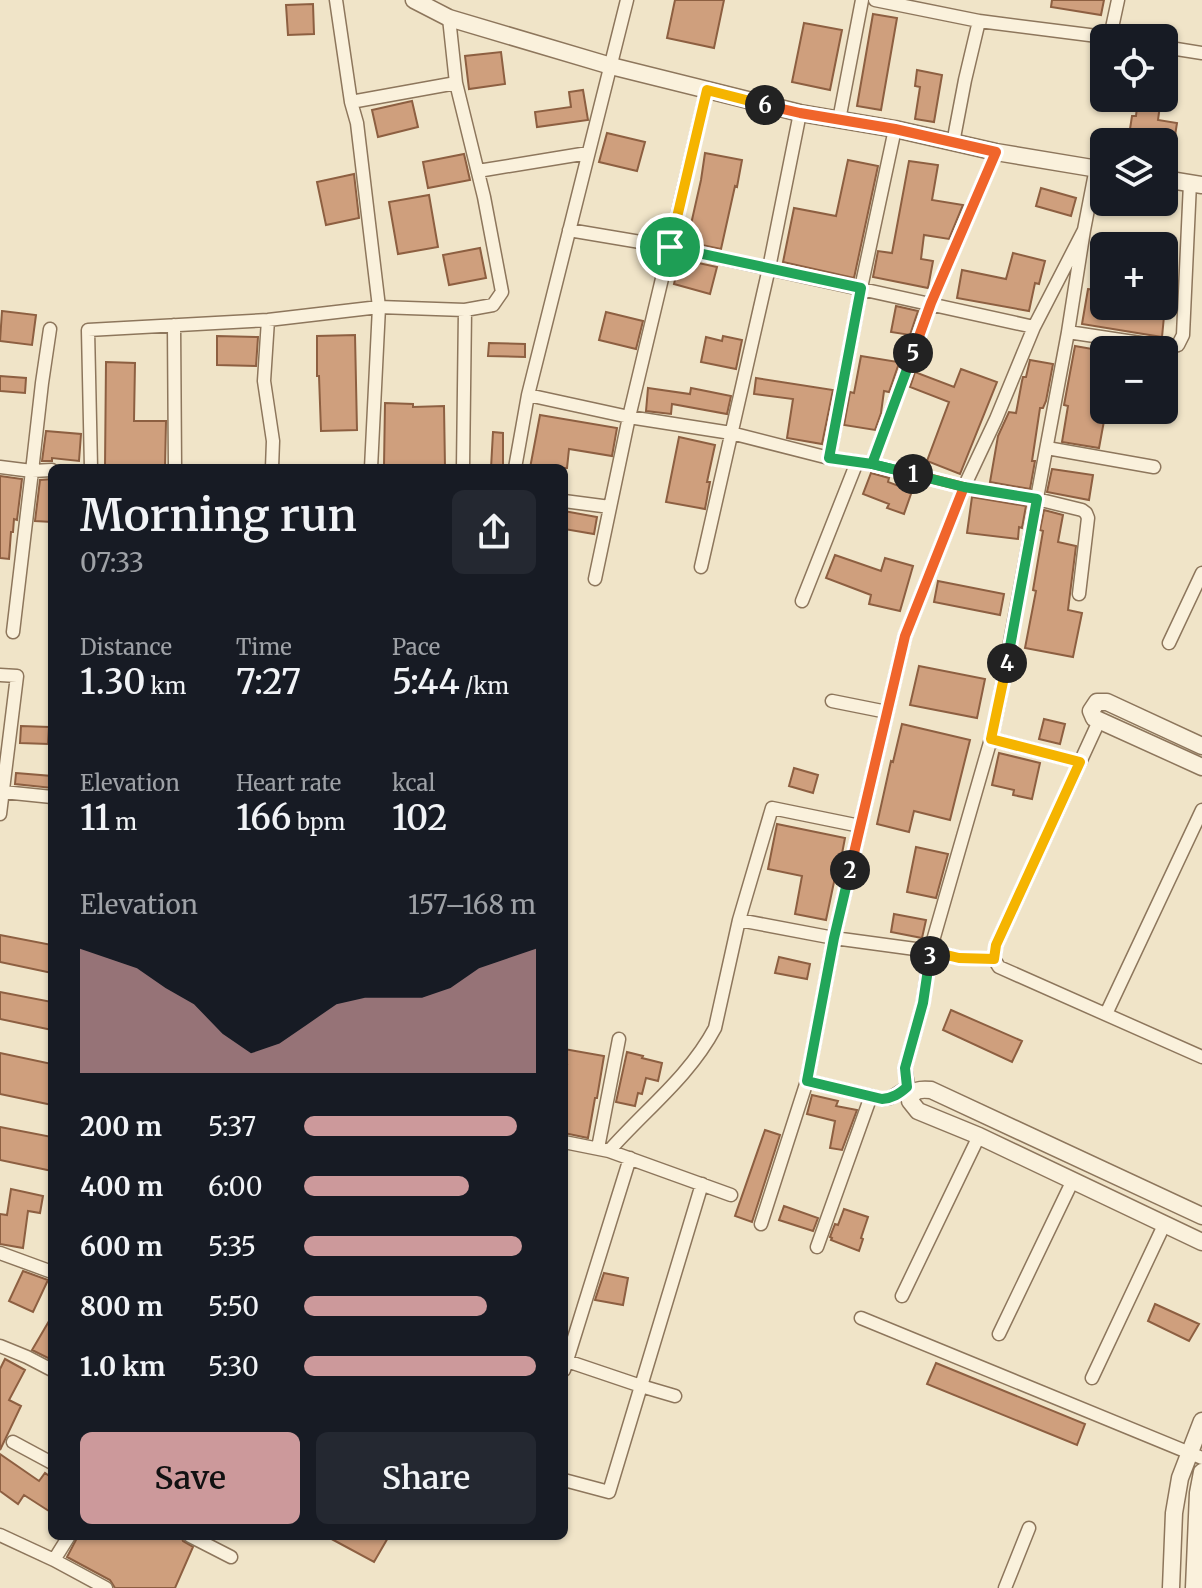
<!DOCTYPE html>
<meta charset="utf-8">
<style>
:root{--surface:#171b24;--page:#242831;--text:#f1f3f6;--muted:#9ea1a6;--accent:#cc999b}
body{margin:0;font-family:Merriweather,serif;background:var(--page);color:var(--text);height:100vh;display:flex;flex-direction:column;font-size:30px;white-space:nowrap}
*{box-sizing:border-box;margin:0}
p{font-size:26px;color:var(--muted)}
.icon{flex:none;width:44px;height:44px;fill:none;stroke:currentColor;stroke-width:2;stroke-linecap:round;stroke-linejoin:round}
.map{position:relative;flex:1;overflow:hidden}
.sheet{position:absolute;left:48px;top:464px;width:520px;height:1076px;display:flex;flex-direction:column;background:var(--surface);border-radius:12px;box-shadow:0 2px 6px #0004}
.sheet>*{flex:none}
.controls{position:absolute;left:1090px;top:24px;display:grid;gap:16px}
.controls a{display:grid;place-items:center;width:88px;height:88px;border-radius:12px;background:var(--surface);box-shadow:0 2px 6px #0004;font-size:40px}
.pin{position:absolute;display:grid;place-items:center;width:68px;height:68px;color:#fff;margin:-34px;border:4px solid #fff;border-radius:50%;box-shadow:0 2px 8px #0007}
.km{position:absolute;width:40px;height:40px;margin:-20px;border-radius:50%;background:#222;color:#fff;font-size:22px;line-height:40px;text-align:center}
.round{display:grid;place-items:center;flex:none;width:84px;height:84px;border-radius:12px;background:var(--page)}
.summary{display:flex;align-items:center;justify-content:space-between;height:136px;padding:0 32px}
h1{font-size:44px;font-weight:600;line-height:60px}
.stats{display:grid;grid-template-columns:repeat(3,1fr);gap:12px;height:136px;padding:8px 32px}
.stats div{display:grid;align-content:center}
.stats b{font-size:34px;font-weight:600}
.stats small{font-size:22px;font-weight:400}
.stats p{font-size:22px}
.chart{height:224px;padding:16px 32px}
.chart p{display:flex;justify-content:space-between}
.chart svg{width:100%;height:144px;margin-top:8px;fill:var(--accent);opacity:.7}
.action{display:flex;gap:16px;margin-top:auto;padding:16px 32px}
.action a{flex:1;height:92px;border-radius:12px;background:var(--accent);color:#111;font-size:32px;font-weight:600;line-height:92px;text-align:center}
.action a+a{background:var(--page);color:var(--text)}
ul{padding:0 32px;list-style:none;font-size:26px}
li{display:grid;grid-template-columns:128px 96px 1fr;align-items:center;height:60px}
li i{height:20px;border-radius:10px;background:var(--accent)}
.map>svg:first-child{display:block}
.building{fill:#cf9f7d;stroke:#8d5f41;stroke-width:2}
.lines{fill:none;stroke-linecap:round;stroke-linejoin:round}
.minor-casing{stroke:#8d765c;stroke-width:15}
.tertiary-casing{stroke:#8d765c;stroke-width:19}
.minor{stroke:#faf1dc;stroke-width:12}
.tertiary{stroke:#faf1dc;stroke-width:16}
.split-1-casing{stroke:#fff;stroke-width:16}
.split-2-casing{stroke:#fff;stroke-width:16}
.split-3-casing{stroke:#fff;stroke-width:16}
.split-4-casing{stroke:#fff;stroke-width:16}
.split-5-casing{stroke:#fff;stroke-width:16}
.split-6-casing{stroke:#fff;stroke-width:16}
.split-7-casing{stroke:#fff;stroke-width:16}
.split-1{stroke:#22a559;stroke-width:10}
.split-2{stroke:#f0652b;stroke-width:10}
.split-3{stroke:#22a559;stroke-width:10}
.split-4{stroke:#f5b400;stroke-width:10}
.split-5{stroke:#22a559;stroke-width:10}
.split-6{stroke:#f0652b;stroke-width:10}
.split-7{stroke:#f5b400;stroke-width:10}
</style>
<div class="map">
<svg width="1202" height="1588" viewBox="0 0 1202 1588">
<rect width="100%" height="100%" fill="#f0e4c8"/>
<path class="building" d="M 675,0 L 724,0 L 714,48 L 667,38 Z
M 1052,0 L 1104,0 L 1101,15 L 1051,7 Z
M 313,4 L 314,34 L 288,35 L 286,5 Z
M 873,14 L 897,18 L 881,110 L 857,106 Z
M 804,23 L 842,30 L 830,90 L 792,82 Z
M 501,52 L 505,84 L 469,89 L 465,56 Z
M 917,70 L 942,75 L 934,122 L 915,119 L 920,87 L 915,86 Z
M 583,90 L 588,120 L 537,127 L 535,112 L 571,107 L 569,92 Z
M 1138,98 L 1161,98 L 1158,120 L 1177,123 L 1174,142 L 1128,142 L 1132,116 L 1136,116 Z
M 412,101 L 418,127 L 378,137 L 372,110 Z
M 607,133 L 645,142 L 637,171 L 599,162 Z
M 705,153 L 742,160 L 737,187 L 735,186 L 721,249 L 687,242 L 701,180 Z
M 464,154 L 470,180 L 428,188 L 423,162 Z
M 848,160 L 878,166 L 854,278 L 783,262 L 794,208 L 836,216 Z
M 909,161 L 938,165 L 932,200 L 963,205 L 949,239 L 924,235 L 921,259 L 933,261 L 928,288 L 873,277 L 878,251 L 892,253 Z
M 354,174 L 359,218 L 326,225 L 317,182 Z
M 1041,188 L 1076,198 L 1071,216 L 1036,206 Z
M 429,195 L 438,247 L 398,254 L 389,202 Z
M 480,248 L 486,278 L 449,285 L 443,255 Z
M 1013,253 L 1045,261 L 1039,284 L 1035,283 L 1029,311 L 957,298 L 962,270 L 1006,279 Z
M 680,259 L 717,267 L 710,294 L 674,284 Z
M 1088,289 L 1104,291 L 1104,306 L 1165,306 L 1162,337 L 1082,324 Z
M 896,306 L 918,311 L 910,335 L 891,332 Z
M 2,311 L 36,315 L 32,345 L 0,341 Z
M 606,312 L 643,321 L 636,349 L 599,340 Z
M 355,335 L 357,430 L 321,431 L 319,376 L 317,376 L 317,336 Z
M 217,336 L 258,337 L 256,366 L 217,365 Z
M 723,336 L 742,340 L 736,369 L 701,362 L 706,337 L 722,341 Z
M 489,343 L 525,344 L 525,357 L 488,356 Z
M 1075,346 L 1104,351 L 1104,396 L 1099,420 L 1104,421 L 1099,448 L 1062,442 L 1068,406 L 1064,405 Z
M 861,356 L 898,362 L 898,366 L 889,392 L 884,391 L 881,413 L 875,430 L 844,425 L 850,392 L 854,393 Z
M 1030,360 L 1053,364 L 1046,401 L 1043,408 L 1040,408 L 1032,461 L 1035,461 L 1030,489 L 990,482 L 998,436 L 1009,412 L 1016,413 L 1022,381 L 1023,377 L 1026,377 Z
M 106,362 L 135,363 L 134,421 L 166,421 L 165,468 L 105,468 Z
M 961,369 L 997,382 L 960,474 L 927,461 L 949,402 L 910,387 L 915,372 L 954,387 Z
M 0,376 L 26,378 L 25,393 L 0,391 Z
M 756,378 L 833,390 L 822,444 L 787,438 L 793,399 L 754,394 Z
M 648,388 L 690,394 L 691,388 L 731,396 L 727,414 L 672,404 L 671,414 L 646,411 Z
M 385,403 L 413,404 L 413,407 L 444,406 L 445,468 L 384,466 Z
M 540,415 L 617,428 L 612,456 L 569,449 L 567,468 L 530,468 Z
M 46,431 L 81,434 L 79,461 L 52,458 L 52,461 L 42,461 Z
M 493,432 L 503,433 L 503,468 L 491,468 Z
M 679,437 L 715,445 L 707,482 L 710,482 L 705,509 L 666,502 Z
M 1052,469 L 1093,475 L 1089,500 L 1047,492 Z
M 871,473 L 889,478 L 888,482 L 912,491 L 904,514 L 887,508 L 889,504 L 863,494 Z
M 0,476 L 22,479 L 17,520 L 14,519 L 13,532 L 11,532 L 9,559 L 0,558 Z
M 52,479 L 52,522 L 35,521 L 40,480 Z
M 972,497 L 1026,506 L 1022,528 L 1019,527 L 1018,539 L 967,533 Z
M 1044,510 L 1063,515 L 1058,542 L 1076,546 L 1068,610 L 1082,613 L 1073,657 L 1025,648 L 1036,591 L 1033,590 L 1043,531 L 1040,530 Z
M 564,511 L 597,517 L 594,534 L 564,529 Z
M 835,555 L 881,571 L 885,558 L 913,566 L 900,611 L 869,604 L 871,595 L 826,578 Z
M 938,581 L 1004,594 L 1000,615 L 934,602 Z
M 919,666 L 985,679 L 977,718 L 910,705 Z
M 1044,719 L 1065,724 L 1060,744 L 1039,739 Z
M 902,724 L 970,740 L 950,820 L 914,811 L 909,832 L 877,824 L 891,761 L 893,762 Z
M 21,726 L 49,727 L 48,744 L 20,743 Z
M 999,753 L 1040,763 L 1032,799 L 1013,795 L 1014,790 L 992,785 Z
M 794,768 L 818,775 L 813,793 L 789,786 Z
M 16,773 L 52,776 L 52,788 L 15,784 Z
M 777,824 L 845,838 L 840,864 L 838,863 L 826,920 L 795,914 L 802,876 L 768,869 Z
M 916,847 L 948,854 L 936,898 L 907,892 Z
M 894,914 L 926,920 L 922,938 L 891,932 Z
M 0,935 L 52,945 L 52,973 L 0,962 Z
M 779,957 L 810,964 L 807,979 L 775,973 Z
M 0,992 L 52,1002 L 52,1030 L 0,1019 Z
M 951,1010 L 1022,1041 L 1012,1062 L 943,1030 Z
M 564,1049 L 604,1056 L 597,1098 L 595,1098 L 588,1138 L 564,1133 L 564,1080 L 567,1065 L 564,1065 Z
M 627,1052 L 643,1056 L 642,1058 L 662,1063 L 658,1081 L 646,1078 L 642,1094 L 638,1093 L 635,1106 L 616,1102 Z
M 0,1053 L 52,1064 L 52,1105 L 0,1094 Z
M 812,1095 L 838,1101 L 836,1106 L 857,1110 L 842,1150 L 830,1148 L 835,1121 L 807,1114 Z
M 0,1127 L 52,1137 L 52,1171 L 0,1160 Z
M 765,1130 L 780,1135 L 752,1222 L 735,1216 Z
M 11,1189 L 43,1196 L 40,1213 L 28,1211 L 23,1248 L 0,1244 L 0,1214 L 7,1215 Z
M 784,1206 L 818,1218 L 813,1231 L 779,1220 Z
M 844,1209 L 868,1217 L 861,1238 L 863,1239 L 859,1251 L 831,1240 L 832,1238 L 830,1237 L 835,1224 L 838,1225 Z
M 23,1271 L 48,1280 L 33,1312 L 9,1301 Z
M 604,1273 L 628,1278 L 623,1305 L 595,1300 Z
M 1155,1304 L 1199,1324 L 1189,1341 L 1148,1321 Z
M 52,1316 L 52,1360 L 32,1350 Z
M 5,1359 L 25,1370 L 9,1400 L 21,1406 L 0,1450 L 0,1369 Z
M 936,1363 L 1085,1424 L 1077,1445 L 927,1384 Z
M 0,1454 L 39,1481 L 45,1473 L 52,1478 L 52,1513 L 24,1495 L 18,1504 L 0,1491 Z
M 78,1536 L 181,1536 L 183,1541 L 193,1547 L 175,1588 L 115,1588 L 110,1580 L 67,1557 Z
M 326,1536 L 389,1536 L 374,1562 Z"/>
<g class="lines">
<defs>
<path id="minor" d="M 336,0 L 351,102 L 357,123 L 379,307 L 371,468
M 875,0 L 979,21
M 1110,37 L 1118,0
M 1164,47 L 1202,53
M 351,102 L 456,83
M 839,120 L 862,0
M 953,143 L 965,80 L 979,21 L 1113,38
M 478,171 L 588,153
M 569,230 L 670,247 L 1034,327
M 268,320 L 264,381 L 273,441 L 272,468
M 174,325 L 175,468
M 50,329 L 42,383 L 32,471 L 52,470
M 1068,332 L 1167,347 L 1178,345 L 1183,335 L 1190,183
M 528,395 L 629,417 L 731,433 L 829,458 L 872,464 L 964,487 L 1037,499 L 1082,510 L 1086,513 L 1088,518 L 1079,594
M 1047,448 L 1154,467
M 829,458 L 861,288 L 895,129
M 872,464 L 931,303 L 996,152
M 0,467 L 32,471 L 13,632
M 91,468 L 88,330 L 268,320 L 379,307 L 465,310 L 493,305 L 502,292 L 484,197 L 456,83 L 449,18
M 463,468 L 465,310
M 515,468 L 528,395 L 627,0
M 564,501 L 610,507
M 701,567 L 769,268 L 800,113
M 595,579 L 629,417 L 707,90
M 802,601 L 857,462
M 1169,643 L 1202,573
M 0,675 L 17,676 L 0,814
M 832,701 L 887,712
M 1099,721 L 996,945 L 994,959 L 999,967 L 1202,1057
M 991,739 L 1080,762
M 3,792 L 52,797
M 739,920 L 834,938 L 930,951 L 959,958 L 994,959
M 1106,1014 L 1202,810
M 907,1087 L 890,1098 L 882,1099 L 807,1081 L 834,938 L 905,636 L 964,487 L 996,419 L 1034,327 L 1084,230
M 909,1091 L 905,1068 L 923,1003 L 930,951 L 991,739 L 998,707 L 1068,332 L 1084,230 L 1096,168
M 564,1142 L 609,1151 C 645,1110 689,1077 715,1028 L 739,920 L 772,808 L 860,826
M 598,1148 L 619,1039
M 609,1151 L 731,1195
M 761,1224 L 807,1081
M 817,1247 L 871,1096
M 0,1253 L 52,1272
M 902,1296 L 979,1136
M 861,1318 L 1202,1458
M 999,1334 L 1073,1180
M 0,1346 L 27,1357 L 52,1370
M 564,1360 L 641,1386 L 609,1492 L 564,1480
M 564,1370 L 630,1158
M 1092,1378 L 1165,1223
M 675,1396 L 641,1386 L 702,1184
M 13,1442 L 52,1463
M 0,1535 L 54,1560 L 106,1588
M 190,1536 L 231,1557
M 54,1560 L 69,1536
M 1005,1588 L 1029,1528"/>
<path id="tertiary" d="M 414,0 L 449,18 L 611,66 L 800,113 L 895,129 L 996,152 L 1104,170
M 1164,179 L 1202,185
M 1202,746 L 1107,702 L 1097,702 L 1091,711 L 1094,718 L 1202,767
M 1202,1216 L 931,1090 C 921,1089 912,1089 910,1101 L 918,1111 L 979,1136 L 1202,1242
M 1171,1588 L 1174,1513 L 1180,1478 L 1202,1421
M 1194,1588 L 1198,1493 L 1202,1472"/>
</defs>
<use href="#minor" class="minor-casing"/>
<use href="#tertiary" class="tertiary-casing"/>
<use href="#minor" class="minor"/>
<use href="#tertiary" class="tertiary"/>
</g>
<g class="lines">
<defs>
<path id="split-1" d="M 670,247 L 861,288 L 829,458 L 872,464 L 913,474"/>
<path id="split-2" d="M 850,870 L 905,636 L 964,487 L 913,474"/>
<path id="split-3" d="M 850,870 L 834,938 L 807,1081 L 882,1099 C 893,1098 899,1094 907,1087 L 905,1068 L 923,1003 L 930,956"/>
<path id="split-4" d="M 930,956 L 930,951 L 959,958 L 994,959 L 996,945 L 1080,762 L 991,739 L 1007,663"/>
<path id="split-5" d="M 913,353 L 872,464 L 964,487 L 1037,499 L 1007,663"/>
<path id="split-6" d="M 765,105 L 800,113 L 895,129 L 996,152 L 931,303 L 913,353"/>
<path id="split-7" d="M 670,247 L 707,90 L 765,105"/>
</defs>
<use href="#split-1" class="split-1-casing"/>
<use href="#split-2" class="split-2-casing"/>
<use href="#split-3" class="split-3-casing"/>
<use href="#split-4" class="split-4-casing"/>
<use href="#split-5" class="split-5-casing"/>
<use href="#split-6" class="split-6-casing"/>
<use href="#split-7" class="split-7-casing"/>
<use href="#split-1" class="split-1"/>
<use href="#split-2" class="split-2"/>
<use href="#split-3" class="split-3"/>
<use href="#split-4" class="split-4"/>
<use href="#split-5" class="split-5"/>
<use href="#split-6" class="split-6"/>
<use href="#split-7" class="split-7"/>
</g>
</svg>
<div class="controls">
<a><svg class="icon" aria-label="locate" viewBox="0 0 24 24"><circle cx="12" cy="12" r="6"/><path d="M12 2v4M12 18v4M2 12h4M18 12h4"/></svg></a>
<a><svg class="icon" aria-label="layers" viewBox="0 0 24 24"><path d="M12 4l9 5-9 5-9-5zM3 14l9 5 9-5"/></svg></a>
<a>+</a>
<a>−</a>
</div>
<div class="pin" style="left:670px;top:247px;background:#1e9e55"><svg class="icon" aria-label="arrive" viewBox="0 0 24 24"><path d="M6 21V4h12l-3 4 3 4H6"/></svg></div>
<b class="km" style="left:913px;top:474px">1</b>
<b class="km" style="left:850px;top:870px">2</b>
<b class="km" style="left:930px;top:956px">3</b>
<b class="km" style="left:1007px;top:663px">4</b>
<b class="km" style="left:913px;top:353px">5</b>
<b class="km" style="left:765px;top:105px">6</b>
<section class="sheet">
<div class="summary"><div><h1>Morning run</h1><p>07:33</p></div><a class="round"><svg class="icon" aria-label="share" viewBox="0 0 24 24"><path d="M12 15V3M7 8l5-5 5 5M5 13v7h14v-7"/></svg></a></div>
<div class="stats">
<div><p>Distance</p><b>1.30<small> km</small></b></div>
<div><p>Time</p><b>7:27</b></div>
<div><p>Pace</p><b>5:44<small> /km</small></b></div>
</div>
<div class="stats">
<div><p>Elevation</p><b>11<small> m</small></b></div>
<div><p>Heart rate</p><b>166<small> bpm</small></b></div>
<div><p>kcal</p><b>102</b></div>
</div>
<div class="chart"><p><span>Elevation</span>157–168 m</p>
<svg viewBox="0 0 160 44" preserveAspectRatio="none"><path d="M0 44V6L10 9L20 12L30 18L40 23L50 32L60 38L70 35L80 29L90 23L100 21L110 21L120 21L130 18L140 12L150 9L160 6V44z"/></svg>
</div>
<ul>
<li><b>200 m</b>5:37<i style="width:92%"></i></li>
<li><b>400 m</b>6:00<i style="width:71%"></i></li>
<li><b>600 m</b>5:35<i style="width:94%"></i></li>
<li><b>800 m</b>5:50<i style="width:79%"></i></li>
<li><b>1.0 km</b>5:30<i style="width:100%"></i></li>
</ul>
<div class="action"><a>Save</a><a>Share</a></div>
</section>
</div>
